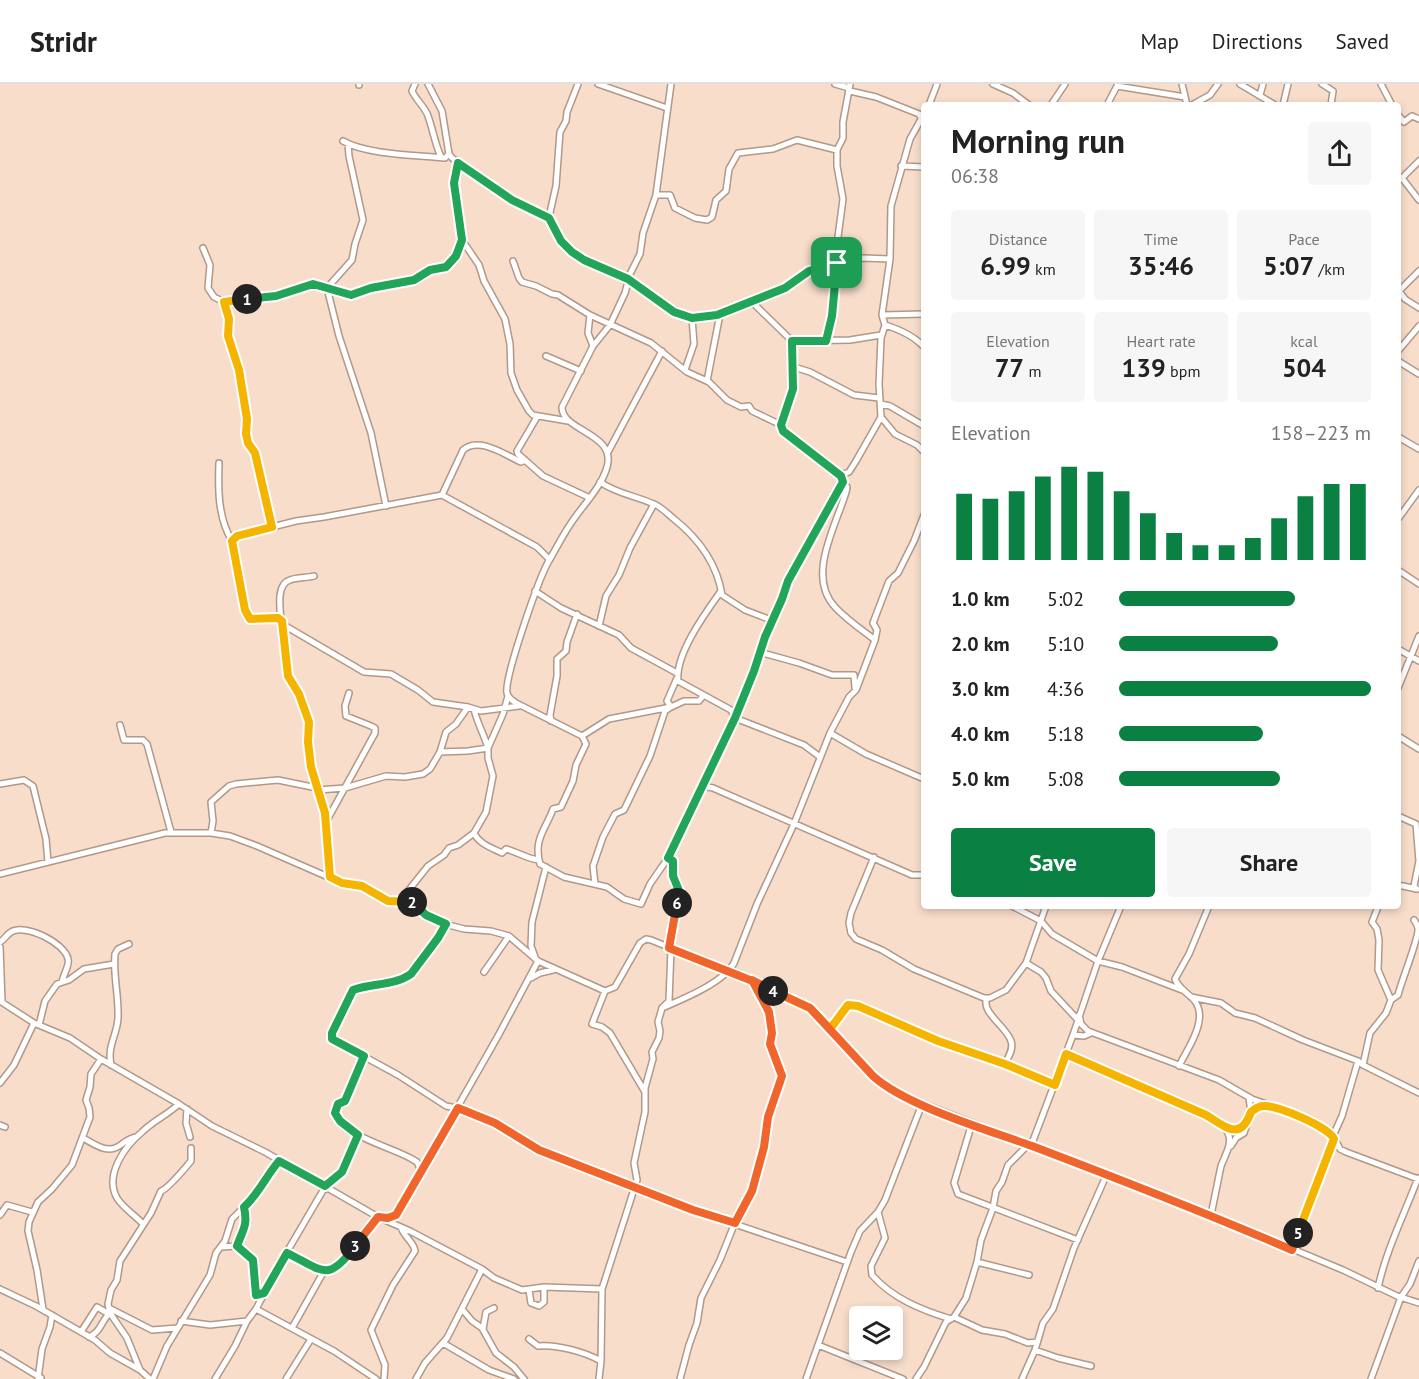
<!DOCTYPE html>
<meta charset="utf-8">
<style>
:root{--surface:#fff;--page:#f6f6f6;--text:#222;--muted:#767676;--line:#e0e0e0;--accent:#0b8043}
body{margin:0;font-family:"PT Sans",sans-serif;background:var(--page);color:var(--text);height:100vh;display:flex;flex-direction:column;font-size:22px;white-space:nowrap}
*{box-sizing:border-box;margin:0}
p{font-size:20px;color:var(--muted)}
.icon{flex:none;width:33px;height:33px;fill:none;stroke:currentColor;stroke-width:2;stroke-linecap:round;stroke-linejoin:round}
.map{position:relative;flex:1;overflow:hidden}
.details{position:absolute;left:921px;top:18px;width:480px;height:807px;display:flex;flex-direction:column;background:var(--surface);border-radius:6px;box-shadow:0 3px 9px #0003}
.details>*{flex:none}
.tools{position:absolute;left:849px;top:1222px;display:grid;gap:12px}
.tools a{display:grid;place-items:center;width:54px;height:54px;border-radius:6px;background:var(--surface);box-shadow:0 3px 9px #0003;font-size:30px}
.pin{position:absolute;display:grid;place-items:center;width:51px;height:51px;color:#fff;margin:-26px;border-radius:12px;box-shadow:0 3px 9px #0006}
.km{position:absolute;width:30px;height:30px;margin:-15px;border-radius:50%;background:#222;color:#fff;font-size:16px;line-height:30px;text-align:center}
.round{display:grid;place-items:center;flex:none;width:63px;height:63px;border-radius:6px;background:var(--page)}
.headline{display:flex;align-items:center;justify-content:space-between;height:102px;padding:0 30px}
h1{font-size:33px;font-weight:700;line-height:45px}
.figures{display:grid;grid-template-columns:repeat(3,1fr);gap:9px;height:102px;padding:6px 30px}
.figures div{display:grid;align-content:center;border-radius:6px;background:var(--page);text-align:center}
.figures b{font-size:26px;font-weight:700}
.figures small{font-size:16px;font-weight:400}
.figures p{font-size:16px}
.chart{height:168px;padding:12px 30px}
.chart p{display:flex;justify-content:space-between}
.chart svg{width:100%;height:108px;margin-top:6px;stroke:var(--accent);stroke-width:6}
.primary-button{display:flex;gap:12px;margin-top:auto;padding:12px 30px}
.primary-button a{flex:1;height:69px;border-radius:6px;background:var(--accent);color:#fff;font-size:24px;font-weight:700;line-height:69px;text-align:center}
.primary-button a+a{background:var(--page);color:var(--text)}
ul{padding:0 30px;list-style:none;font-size:20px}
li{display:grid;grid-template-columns:96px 72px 1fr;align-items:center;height:45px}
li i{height:15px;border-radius:8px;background:var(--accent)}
header{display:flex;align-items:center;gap:36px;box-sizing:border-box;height:84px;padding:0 30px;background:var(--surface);border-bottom:2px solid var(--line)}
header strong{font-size:28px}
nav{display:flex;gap:33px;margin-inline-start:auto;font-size:21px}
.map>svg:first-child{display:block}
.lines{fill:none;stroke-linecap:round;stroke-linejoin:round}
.street-casing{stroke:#b19888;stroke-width:8}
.street{stroke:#fff;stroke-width:5}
.split-1-casing{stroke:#fff;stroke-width:12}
.split-2-casing{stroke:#fff;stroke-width:12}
.split-3-casing{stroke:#fff;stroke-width:12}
.split-4-casing{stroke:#fff;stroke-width:12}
.split-5-casing{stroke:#fff;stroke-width:12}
.split-6-casing{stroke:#fff;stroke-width:12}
.split-7-casing{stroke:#fff;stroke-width:12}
.split-1{stroke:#22a559;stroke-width:8}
.split-2{stroke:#f5b400;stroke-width:8}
.split-3{stroke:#22a559;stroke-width:8}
.split-4{stroke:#f0652b;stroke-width:8}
.split-5{stroke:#f5b400;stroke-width:8}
.split-6{stroke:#f0652b;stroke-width:8}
.split-7{stroke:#22a559;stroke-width:8}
</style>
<header>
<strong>Stridr</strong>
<nav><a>Map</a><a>Directions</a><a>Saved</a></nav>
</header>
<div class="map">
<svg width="1419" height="1295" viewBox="0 0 1419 1295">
<rect width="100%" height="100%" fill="#f8ddcb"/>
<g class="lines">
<defs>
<path id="street" d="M 415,0 L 412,7 C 416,16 425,23 428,32 C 433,46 435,60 441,73
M 428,0 L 442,27 L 449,70 L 452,74 L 512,116 L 549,133 L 561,157 L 572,168 L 584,175 L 628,195 L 674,228 L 692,234 L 717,231 L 785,204 L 809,187 L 863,174 L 890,175
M 598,0 L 667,24
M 671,0 L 656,111 L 643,149 L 640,170 L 630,190 L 625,209 L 610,241 L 593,262 L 562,323 C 561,347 617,349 607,383 C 602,401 587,417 576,432 C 566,445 558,461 550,475 C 540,490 504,594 507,609 C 508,614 512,616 516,619 L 582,652 L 586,660 L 576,681 L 573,697 L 561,723 L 553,725 C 546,745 533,755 540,780 L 564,793 L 607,803 L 624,815 L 641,820 L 650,800 L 668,774 L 735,634 L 747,607 L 765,553 L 784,511 L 790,492 L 843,398 L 841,391 L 849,388 L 856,377 L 881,333 L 879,300 L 881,254 L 885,241 L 882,231 L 890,175 L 891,122 L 910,55 L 924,30
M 835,0 L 849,4
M 993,0 L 1013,9 L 1029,21
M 1182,0 L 1187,21
M 1240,0 L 1275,21
M 1322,0 L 1333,7 L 1331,21
M 1381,0 L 1392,21
M 359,1 L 359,0
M 1117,2 L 1185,13
M 850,7 L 876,13 L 919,30 L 921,34
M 1260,11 L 1263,0
M 929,21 L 937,0
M 1051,21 L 1065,0
M 1107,21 L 1118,0
M 1192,21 L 1210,11 L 1218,0
M 1283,21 L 1288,0
M 1398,31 L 1404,38 L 1412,32 L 1419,35
M 343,57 C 367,71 418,71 445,74 L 449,70
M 348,60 L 349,72 L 363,136 L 355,160 L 352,176 L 327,204 L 339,252 L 371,349 L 386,422
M 458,79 L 454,99 L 462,156 L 479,181 L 484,197 L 505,235 L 510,260 L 511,289 L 517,306 L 529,327 L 533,331 L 568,337
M 901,82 L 924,83
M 1398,92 L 1402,94 L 1419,116
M 1402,94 L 1419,77
M 656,111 L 670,111 L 675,124 L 695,134 L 707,136 L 712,133 L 716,116 L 726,107 L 729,85 L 738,69 L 773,65 L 797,56 L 837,66
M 549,133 L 556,102 L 560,48 L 566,37 L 567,28 L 578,0
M 203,164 L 210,181 L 208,204 L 214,213 L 224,218 L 227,224 L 229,235 L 228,252 L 239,286 L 247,335 L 246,350 L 248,359 L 255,369 L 272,443
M 513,177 L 519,194 L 522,198 L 536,202 L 552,210 L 558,211 L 590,231 L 651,259 L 687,288 L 709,298 L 727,316 L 741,323 L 749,322 L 752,327 L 781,341
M 1419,187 L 1399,207 L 1405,215 L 1419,224
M 751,217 L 792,257 L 793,305 L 781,339 L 782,346 L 841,391
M 224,218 L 276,212 L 313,200 L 351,211 L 385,201 L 401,200 L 414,196 L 431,186 L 446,183 L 456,172 L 462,156
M 590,231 L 588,249 L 593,262
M 882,231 L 924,230
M 885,241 C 898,245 914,252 924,263
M 792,257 L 850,256 L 881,251
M 826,257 L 832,232 L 837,179 L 836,168 L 843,115 L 837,82 L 837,66 L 843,54 L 843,38 L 850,0
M 1398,267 L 1419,242
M 546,272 L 581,287
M 1398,277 L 1419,290
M 794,283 L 810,288 L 854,311 L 879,314
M 685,286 L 694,260 L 692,234
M 707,297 L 720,230
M 881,320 L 890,322 L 924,342
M 537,333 L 517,367 L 518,370 L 543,392 L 590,414
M 881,333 L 895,350 L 917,361 L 924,368
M 1400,354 L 1419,365
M 608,368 L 662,267
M 219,379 C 218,406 218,434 232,457
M 600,398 C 617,410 637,412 656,421 C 662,424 668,430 674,435 C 699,455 717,479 722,511 L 745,526 L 771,536 L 771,539
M 843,398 L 847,403 L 846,408 C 836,442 806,492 835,523 C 847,536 862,546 875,556
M 442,411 L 463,366 C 479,352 505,371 521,378 L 525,376
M 1398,435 L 1419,406
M 1398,486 L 1419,500
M 535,507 L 561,524 L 619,551 L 631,564 L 677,589
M 721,507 C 706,528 675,570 678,597 L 731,626 L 735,634 L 804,661 L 820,673
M 281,536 C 280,525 276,500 290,496 C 297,493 307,494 314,492
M 282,540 L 364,588 L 391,590 L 418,606 L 433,618 L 468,623 L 481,627 L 519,622
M 599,542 L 606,512 L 619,491 L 630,464 L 654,420
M 1398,565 L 1419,577
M 759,568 L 799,579 L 832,591 L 854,591 L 855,604
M 1398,604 L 1419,552
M 508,612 L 503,630 L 488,664 L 488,674 L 493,692 L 486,728 L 474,749 C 479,760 492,764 502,769 L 506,765 C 518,768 527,775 539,776
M 551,637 L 550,631 L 557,592 L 557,575 L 566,567 L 567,558 L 577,530
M 120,641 L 124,656 L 143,656 L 147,660 L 171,748
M 830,649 L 866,670 L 924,695
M 582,652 L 609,635 L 671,623 L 684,617 L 699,617 L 703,612
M 1398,652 L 1419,665
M 440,668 L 468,667 L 488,664 C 484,650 477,639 474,625
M 0,700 L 24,696 L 33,702 L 46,755 L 48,778
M 702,702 L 713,704 L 912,791 L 924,791
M 318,706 L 345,704 L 386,692 L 405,693 L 423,690 L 430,685 L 440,668 L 446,648 L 456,640 L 468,623
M 1398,732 L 1416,740 L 1419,777 L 1414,802 L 1416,805
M 326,738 L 375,649 L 375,644 L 371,642 L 346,632 L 345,622 L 349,609
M 211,749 L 213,737 L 211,718 L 229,702 L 236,700 L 278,696 L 317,704
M 874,773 L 851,829 L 849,839 L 851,849 L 856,855 L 882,866 L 914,885 L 984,914 L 990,914 L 1006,906 L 1026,879 L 1046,822
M 668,774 L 673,777 L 673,792 L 680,809 L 669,864
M 0,790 L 165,749 L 211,749 L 230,752 L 257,762 L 342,799 L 362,802 L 388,817 L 414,819 L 426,831 L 445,840 L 464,845 L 491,847 L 509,852 L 538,877 L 605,907 L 615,903 L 640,859 L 646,855 L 651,856 L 750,896 L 810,924 L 880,998 L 908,1014 L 1211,1131 L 1343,1186 L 1397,1212 L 1419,1219
M 330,793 L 325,729 L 311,683 L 308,658 L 309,638 L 299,611 L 288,592 L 282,537 L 278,534 C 267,534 255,539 246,531 L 232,457 L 237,452 L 296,437 L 324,433 L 442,411 L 537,463 L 549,475
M 595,800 L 593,782 L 603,753 L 615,730 L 624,726 L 650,672 L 665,627 L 671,623 L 667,617 L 677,594
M 1398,801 L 1417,805
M 400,817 L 428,782 L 444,771 L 449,764 L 458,761 L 474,749
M 1012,822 L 1041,837 L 1052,850 L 1098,877 L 1122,883 L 1182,906
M 445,840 L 433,862 L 408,892 L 394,898 L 353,906 L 332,947 L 332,955 L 398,991 L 446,1022 L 466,1026 L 495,1039 L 539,1066 L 693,1126 L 847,1178
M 0,858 C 5,855 6,851 11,848 C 25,839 65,859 68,875 C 70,881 63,891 62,898
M 0,863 L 2,918
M 535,873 L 531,862 L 532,838 L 546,783
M 1026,879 L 1041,888 L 1046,894 L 1051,907 L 1078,936
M 484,888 L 509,852
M 531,894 L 540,889 L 553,886
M 605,907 L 592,940 L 602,943 L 610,949 L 645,1008
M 1191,913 L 1221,919 L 1235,929 L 1255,934 L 1303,956 L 1358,977 L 1363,981 L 1419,1009
M 987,914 C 980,928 1007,943 1011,957 C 1014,965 1008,973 1005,980
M 1391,916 L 1398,911 C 1401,898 1419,854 1418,845 C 1418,841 1416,839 1414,836
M 0,917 L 34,939 L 70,954 L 101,975 L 179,1020 L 212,1042 L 265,1068 L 378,1133 L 410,1147 L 482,1185 L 494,1194 L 522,1206 L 544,1203 L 602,1205
M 662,924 C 683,915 723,899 734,879 L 757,820 L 794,740 L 830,649 L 849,613 L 856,606 L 875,556 L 877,546 L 873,539 L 889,497 L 898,489 L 914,457 L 924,431
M 1079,931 L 1081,940 L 1088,947 L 1219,996 L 1252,1015 L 1289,1028 L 1322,1043 L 1332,1049 L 1340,1065 L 1346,1068 L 1418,1095
M 39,941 L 45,917 L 57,900 L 69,896 L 84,885 L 114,880
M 830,945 L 848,921 L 858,922 L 938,957 L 1005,980 L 1055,1001
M 1073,951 L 1084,952 L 1091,949
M 1066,970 L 1218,1038 C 1232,1048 1232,1058 1225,1072
M 364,973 L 345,1017 L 338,1020 L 335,1029 C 349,1055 387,1061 412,1075 L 417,1078 L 421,1087
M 111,981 C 107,961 117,952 118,934 C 119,912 113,892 115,870 L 118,865 L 129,860
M 1363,981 L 1370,949 L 1386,929 L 1391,916 L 1378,886 L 1379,856 L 1377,845 L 1372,838 L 1378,823
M 1179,982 C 1187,965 1210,935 1194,916 C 1187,908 1179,905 1175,895 L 1189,870 L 1209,822
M 0,999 L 14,981 L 34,939
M 187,1025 L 186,1039 L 190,1053
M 972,1039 L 954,1099 L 958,1110 L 1078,1156
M 0,1041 L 5,1043
M 1224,1043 L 1237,1045 L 1245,1041
M 1333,1052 L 1342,1032 L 1358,977
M 83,1054 C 94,1060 107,1070 119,1062 C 125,1058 129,1054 136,1053
M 1031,1062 L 1073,951 L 1098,877 L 1121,822
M 1231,1062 L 1236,1054 L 1244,1049 L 1251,1028 L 1249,1014
M 244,1123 C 248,1142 243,1145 237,1162 L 253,1176 L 256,1211 L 264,1209
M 878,1128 L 885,1154 L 871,1182 L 872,1191 C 892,1214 921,1226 951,1235
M 0,1131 L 7,1121 L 32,1128
M 1211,1131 L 1221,1082 L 1226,1070
M 143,1140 C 135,1131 123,1124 117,1114 C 104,1091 125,1062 142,1048 C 153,1037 167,1031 179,1020
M 221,1163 L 237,1162
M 1292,1165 L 1334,1055
M 287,1169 C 298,1174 309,1183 321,1186 C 340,1191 367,1147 378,1133 L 388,1134 L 396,1131 L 498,952 L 538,877
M 977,1178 L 1029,1191
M 1378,1204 C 1386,1166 1404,1131 1418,1094
M 0,1205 L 36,1222 L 95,1256 L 110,1269 L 140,1286 L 150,1295
M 529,1206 L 531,1219 L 539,1222 L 544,1218 L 544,1203
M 109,1224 L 152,1246 L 177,1244
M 43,1225 L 37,1186 L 28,1147 L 29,1138 L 38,1118 L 52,1105 L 72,1081 L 90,1033 L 89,1024 L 86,1016 L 90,1003 L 91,990 L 101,975
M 256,1225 L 334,1267 L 376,1295
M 462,1225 L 472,1237 L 482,1244 L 496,1269 L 514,1283 L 524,1295
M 954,1233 L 982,1246 L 1005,1250 L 1028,1259 L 1037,1258
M 181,1237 L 210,1241 L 247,1237
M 292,1244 L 324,1187
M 483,1245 L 486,1228 L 494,1224
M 81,1248 L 97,1223 L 109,1230
M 89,1253 C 101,1248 101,1237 110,1229
M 529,1255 L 538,1262 C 556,1260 585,1268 601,1277
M 443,1259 L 489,1286 L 514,1295
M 818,1261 L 903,1295
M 1035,1266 L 1058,1274 L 1091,1282
M 0,1269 L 41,1294
M 140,1286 L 127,1254 L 110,1229 L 108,1220 L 111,1206 L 117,1196 L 120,1177 L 151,1129 L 161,1107 C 169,1104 185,1084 191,1077 L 191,1064
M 38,1295 L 42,1265 L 50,1243 L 52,1231
M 153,1295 L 167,1262 L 210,1191 L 216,1169 L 225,1157 L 232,1135 L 251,1116 L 264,1094 L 279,1077
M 215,1295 L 235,1262 L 247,1237 L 256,1225 L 277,1185 L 325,1103 L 342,1088 L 358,1051
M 286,1295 L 311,1255
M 384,1295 L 385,1281 L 371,1246 L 393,1201 L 415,1167 C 414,1158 404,1153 401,1143
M 416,1295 L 425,1279 L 447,1254 L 482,1185
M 599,1295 L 601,1277 L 602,1205 L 637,1096 L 634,1079 L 645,1028 L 645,1004 L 653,975 L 652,968 L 659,954 L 660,947 L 658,938 L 662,924 L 669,917 L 671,865
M 680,1295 L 689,1261 L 697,1239 L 701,1214 L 720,1176 L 736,1136 L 752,1107 L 764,1063 L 767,1038 L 782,992 L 770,960 L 772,949 L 769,928 L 752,898
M 806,1295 L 851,1168 L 860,1147 L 878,1128 L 885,1116 L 922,1020
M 916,1295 L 924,1283 L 946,1238 L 954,1233 L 966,1214 L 977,1178 L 981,1156 L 993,1124 L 996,1107 L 1002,1098 L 1008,1081 L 1028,1061
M 1022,1295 L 1035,1266 L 1043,1239 L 1053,1225 L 1074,1164 L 1106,1092
M 1371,1295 L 1401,1213 L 1410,1200 L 1419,1177"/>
</defs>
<use href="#street" class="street-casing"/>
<use href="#street" class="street"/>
</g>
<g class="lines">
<defs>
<path id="split-1" d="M 247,215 L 276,212 L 313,200 L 351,211 L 371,204 L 414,196 L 430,186 L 446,183 L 456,172 L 462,156 L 454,99 L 458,79 L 512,116 L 549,134 L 561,157 L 572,168 L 584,176 L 628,195 L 674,228 L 692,234 L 717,231 L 785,204 L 809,187 L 837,179"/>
<path id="split-2" d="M 247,215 L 224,218 L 229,235 L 228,252 L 239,286 L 247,335 L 246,350 L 248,359 L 255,369 L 272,443 L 237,452 L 232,457 L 245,526 L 250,535 L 278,534 L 282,537 L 288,592 L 299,610 L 309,638 L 308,658 L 311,683 L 325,729 L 330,793 L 342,799 L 362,802 L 388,817 L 412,818"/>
<path id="split-3" d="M 355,1162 C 328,1200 322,1186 287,1169 L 264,1209 L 256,1211 L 253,1176 L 237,1162 C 243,1145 248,1142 244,1123 C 258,1111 266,1092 279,1077 L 325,1102 L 342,1088 L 358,1051 L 340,1037 L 335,1029 L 338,1020 L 345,1017 L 364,972 L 332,955 L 332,949 L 353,906 C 372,899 394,902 411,890 L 438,854 L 446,840 L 426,831 L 412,818"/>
<path id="split-4" d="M 355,1162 L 378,1133 L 388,1134 L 396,1131 L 458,1024 L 495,1039 L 539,1066 L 693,1126 L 735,1139 L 752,1107 L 764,1063 L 768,1033 L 782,992 L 770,960 L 772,949 L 769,928 L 752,896 L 773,907"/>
<path id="split-5" d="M 773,907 L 810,924 L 830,945 L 848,921 L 858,922 L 938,957 L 1005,980 L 1055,1001 L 1066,970 L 1206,1031 C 1226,1043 1240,1058 1251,1028 C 1255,1025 1258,1022 1263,1022 C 1277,1021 1329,1043 1334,1055 L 1298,1149"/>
<path id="split-6" d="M 677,819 L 669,864 L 750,896 L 810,924 L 873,992 C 906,1022 988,1046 1032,1062 C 1119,1095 1206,1129 1292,1166 L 1298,1149"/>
<path id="split-7" d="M 677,819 L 680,809 L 673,792 L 673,777 L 668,774 L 735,634 L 754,587 L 765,553 L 782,515 L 788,497 L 843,398 L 841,392 L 783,347 L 781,341 L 793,305 L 792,257 L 826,257 L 832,232 L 837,179"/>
</defs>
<use href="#split-1" class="split-1-casing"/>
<use href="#split-2" class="split-2-casing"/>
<use href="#split-3" class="split-3-casing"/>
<use href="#split-4" class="split-4-casing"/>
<use href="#split-5" class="split-5-casing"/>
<use href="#split-6" class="split-6-casing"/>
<use href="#split-7" class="split-7-casing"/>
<use href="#split-1" class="split-1"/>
<use href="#split-2" class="split-2"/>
<use href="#split-3" class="split-3"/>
<use href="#split-4" class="split-4"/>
<use href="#split-5" class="split-5"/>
<use href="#split-6" class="split-6"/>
<use href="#split-7" class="split-7"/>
</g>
</svg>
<div class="tools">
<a><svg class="icon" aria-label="layers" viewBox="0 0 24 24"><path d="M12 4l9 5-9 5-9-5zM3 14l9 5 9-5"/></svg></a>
</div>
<div class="pin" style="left:837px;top:179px;background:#1e9e55"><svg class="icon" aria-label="arrive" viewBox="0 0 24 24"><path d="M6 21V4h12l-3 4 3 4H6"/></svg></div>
<b class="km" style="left:247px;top:215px">1</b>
<b class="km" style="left:412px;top:818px">2</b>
<b class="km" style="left:355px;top:1162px">3</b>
<b class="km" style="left:773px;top:907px">4</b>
<b class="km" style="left:1298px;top:1149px">5</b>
<b class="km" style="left:677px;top:819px">6</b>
<section class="details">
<div class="headline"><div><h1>Morning run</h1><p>06:38</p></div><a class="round"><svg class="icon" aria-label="share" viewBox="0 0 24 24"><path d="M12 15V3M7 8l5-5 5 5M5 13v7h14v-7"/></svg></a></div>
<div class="figures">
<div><p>Distance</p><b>6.99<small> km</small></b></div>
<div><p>Time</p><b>35:46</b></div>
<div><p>Pace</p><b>5:07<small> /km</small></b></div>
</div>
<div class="figures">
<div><p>Elevation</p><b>77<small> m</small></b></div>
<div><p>Heart rate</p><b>139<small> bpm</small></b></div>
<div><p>kcal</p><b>504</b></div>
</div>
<div class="chart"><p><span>Elevation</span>158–223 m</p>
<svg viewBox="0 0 160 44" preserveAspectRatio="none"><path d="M5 44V17M15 44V19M25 44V16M35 44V10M45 44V6M55 44V8M65 44V16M75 44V25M85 44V33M95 44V38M105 44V38M115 44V35M125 44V27M135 44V18M145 44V13M155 44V13"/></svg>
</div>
<ul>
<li><b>1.0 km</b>5:02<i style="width:70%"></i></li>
<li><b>2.0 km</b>5:10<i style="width:63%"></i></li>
<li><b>3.0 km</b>4:36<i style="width:100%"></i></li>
<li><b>4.0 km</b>5:18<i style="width:57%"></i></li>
<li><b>5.0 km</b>5:08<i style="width:64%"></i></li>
</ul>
<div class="primary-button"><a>Save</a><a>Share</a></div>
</section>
</div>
